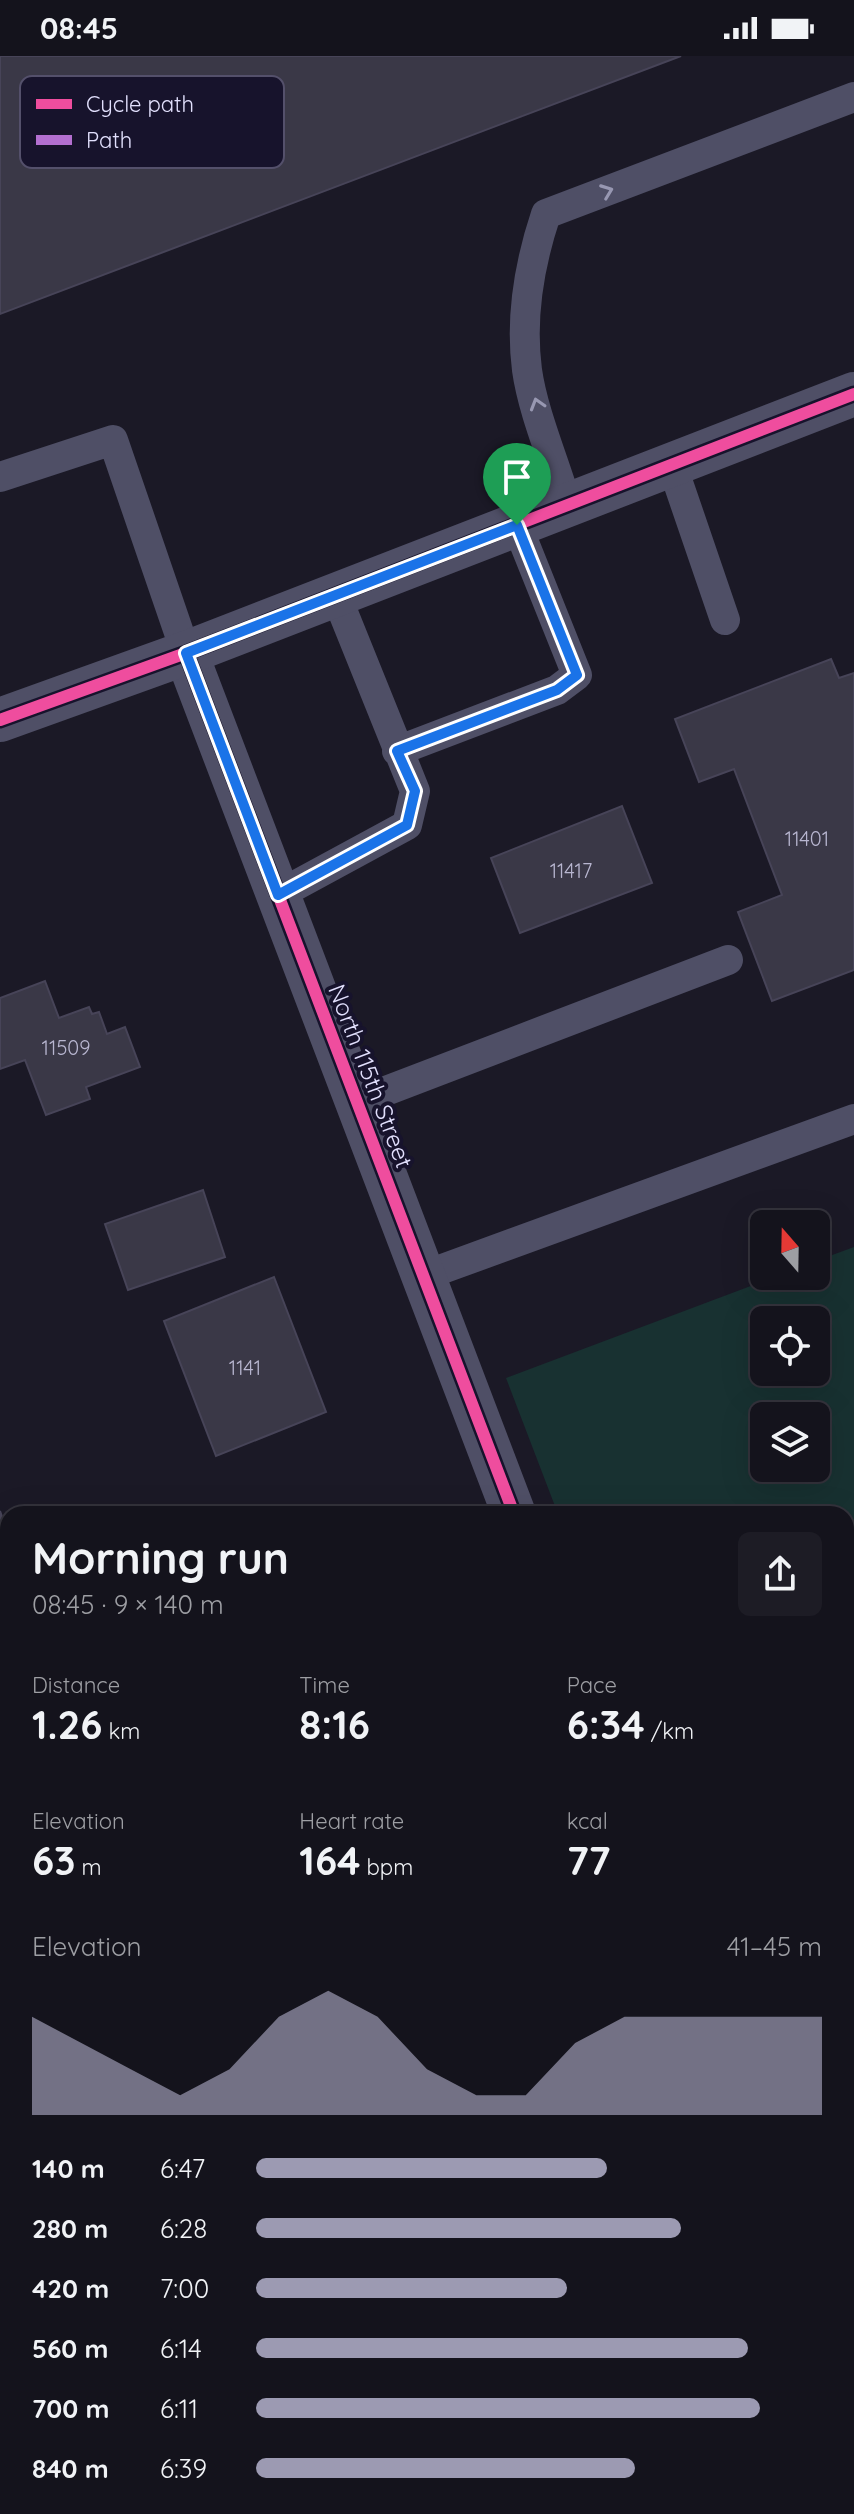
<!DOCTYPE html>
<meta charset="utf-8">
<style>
:root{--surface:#14131c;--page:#1d1c25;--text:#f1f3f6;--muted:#9d9ea3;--line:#33323b;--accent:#9c9ab2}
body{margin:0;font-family:Quicksand,sans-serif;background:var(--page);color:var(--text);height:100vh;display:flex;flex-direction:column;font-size:30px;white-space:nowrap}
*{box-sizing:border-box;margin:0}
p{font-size:26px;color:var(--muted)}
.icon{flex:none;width:44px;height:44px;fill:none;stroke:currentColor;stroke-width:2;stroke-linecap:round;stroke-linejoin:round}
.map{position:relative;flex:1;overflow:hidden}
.drawer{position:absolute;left:0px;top:1450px;width:854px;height:1008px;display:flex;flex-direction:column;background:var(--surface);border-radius:24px 24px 0 0;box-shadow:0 8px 32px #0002,0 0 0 2px var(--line)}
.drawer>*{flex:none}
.needle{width:52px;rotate:340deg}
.tools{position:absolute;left:750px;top:1154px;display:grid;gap:16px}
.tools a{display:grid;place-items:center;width:80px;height:80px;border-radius:12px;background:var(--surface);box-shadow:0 8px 32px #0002,0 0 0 2px var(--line);font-size:40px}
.pin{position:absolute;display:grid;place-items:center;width:68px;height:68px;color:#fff;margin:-82px -34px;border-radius:50% 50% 50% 0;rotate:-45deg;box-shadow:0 0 8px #0007}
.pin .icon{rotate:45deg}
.round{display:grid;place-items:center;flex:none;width:84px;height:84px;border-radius:12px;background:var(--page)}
.headline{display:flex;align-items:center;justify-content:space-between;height:136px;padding:0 32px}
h1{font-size:44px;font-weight:800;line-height:60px}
.figures{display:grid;grid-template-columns:repeat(3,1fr);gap:12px;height:136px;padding:8px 32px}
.figures div{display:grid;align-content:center}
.figures b{font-size:40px;font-weight:800}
.figures small{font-size:22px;font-weight:400}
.figures p{font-size:22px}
.chart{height:224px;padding:16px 32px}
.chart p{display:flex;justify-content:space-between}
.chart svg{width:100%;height:144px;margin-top:8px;fill:var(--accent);opacity:.7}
ul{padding:0 32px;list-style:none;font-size:26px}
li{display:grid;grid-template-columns:128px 96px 1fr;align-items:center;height:60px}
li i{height:20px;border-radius:10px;background:var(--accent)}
.status{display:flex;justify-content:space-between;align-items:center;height:56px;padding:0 40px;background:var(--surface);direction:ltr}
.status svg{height:22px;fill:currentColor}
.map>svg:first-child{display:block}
.green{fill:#183131;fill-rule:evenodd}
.building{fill:#3a3847;stroke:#474458;stroke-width:2}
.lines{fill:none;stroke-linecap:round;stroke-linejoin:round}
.service{stroke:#4f4f66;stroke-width:30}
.minor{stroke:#4f4f66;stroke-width:44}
.tertiary{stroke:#4f4f66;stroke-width:44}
.quiet{stroke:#b36fd0;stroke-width:10;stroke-dasharray:20 10;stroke-linecap:butt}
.cycleway-casing{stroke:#17132c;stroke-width:17}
.cycleway{stroke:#ef4d9e;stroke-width:12}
.oneway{stroke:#9898b2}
.route-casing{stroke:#fff;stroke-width:16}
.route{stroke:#1a73e8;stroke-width:10}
.labels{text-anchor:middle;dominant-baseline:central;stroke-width:8;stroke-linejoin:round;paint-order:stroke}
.number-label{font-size:20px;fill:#b8b6d0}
.street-label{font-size:24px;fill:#e2e0fd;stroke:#17132c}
.key{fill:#17132c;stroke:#54506b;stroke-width:2}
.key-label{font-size:22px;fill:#e2e0fd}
</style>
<div class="status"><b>08:45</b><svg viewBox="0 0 49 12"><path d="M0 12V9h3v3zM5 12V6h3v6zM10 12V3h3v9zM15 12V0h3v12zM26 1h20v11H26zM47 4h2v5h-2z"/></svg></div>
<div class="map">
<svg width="854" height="2458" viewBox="0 0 854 2458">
<rect width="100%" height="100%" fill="#1b1926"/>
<path class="green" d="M 854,1191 L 854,2112 L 846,2115 L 846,1458 L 558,1458 L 506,1322 L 777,1220 L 816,1220 L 816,1205 ZM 764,1264 L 816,1264 L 816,1316 L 764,1316 ZM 764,1360 L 816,1360 L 816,1412 L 764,1412 Z
M 8,1760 L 8,2218 L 0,2197 L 0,1763 Z
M 95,2450 L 552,2450 L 544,2458 L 98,2458 Z"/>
<path class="building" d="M 0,0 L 681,0 L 0,258 Z
M 831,603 L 839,622 L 854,617 L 854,914 L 772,945 L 738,856 L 782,839 L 734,713 L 699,726 L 675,663 Z
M 622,750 L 652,827 L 520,877 L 491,802 Z
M 45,925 L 59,962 L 89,951 L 92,958 L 99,956 L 107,978 L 125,971 L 140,1011 L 86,1031 L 90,1043 L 46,1059 L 25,1004 L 0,1013 L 0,942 Z
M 203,1134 L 225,1201 L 128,1234 L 105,1168 Z
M 274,1221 L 326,1356 L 216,1400 L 164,1265 Z
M 0,1455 L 8,1477 L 8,1507 L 0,1510 Z
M 8,1565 L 8,1747 L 0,1750 L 0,1568 Z
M 611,2450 L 742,2450 L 745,2457 L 615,2458 Z"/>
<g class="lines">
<path class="service" d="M 672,409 L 725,564
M 0,421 L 113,384 L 186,597
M 567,449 C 555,407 533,357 527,314 C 520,260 529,209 546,158 L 854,41
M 397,695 L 557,634 L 577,619 L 517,469
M 278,839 L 407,769 L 415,735 L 336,539
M 357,1046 L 728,904
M 423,1220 L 854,1063
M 846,2170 L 854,2169"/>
<path class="minor" d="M 186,597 L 514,1458
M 846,2328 L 854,2349"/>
<path class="tertiary" d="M 0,664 L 186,597 L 854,338"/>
<path class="quiet" d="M 0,1977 L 8,1973"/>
<defs>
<path id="cycleway" d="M 186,597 L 514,1458
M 0,664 L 186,597 L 854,338"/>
</defs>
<use href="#cycleway" class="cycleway-casing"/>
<use href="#cycleway" class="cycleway"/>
</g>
<defs><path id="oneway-chevron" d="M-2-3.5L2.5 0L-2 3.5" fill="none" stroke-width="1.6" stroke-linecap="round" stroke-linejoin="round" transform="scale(2)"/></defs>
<g class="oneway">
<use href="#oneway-chevron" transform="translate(607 135) rotate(-21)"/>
<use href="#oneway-chevron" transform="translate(537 348) rotate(-107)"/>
</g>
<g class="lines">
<defs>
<path id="route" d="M 517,469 L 577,619 L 557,634 L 397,695 L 415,735 L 407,769 L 278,839 L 186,597 Z"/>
</defs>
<use href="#route" class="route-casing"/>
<use href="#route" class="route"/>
</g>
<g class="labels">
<g class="number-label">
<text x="807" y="782">11401</text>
<text x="571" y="814">11417</text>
<text x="66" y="991">11509</text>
<text x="245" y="1311">1141</text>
</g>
<g class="street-label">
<text transform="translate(371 1020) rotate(69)">North 115th Street</text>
</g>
</g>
<rect x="20" y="20" width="264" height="92" rx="12" class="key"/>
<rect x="36" y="43" width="36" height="10" fill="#ef4d9e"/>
<rect x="36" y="79" width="36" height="10" fill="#b36fd0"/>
<g class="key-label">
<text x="86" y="56">Cycle path</text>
<text x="86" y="92">Path</text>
</g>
</svg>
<div class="tools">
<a><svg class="needle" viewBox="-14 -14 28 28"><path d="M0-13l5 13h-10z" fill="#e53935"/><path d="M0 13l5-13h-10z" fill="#9d9ea3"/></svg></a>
<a><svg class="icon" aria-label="locate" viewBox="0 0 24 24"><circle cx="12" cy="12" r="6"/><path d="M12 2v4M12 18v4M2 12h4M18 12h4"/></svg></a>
<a><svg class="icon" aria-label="layers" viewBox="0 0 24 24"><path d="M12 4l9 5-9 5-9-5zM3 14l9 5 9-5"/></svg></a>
</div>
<div class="pin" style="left:517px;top:469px;background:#1e9e55"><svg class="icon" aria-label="arrive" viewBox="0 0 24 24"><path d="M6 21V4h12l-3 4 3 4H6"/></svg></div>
<section class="drawer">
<div class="headline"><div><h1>Morning run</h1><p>08:45 · 9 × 140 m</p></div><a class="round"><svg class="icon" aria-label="share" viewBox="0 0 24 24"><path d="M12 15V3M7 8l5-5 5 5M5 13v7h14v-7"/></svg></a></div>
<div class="figures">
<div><p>Distance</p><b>1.26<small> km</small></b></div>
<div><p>Time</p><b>8:16</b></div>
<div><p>Pace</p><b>6:34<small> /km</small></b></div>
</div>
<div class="figures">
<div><p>Elevation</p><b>63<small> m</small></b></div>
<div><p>Heart rate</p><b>164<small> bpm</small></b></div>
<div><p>kcal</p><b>77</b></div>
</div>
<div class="chart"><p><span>Elevation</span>41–45 m</p>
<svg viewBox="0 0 160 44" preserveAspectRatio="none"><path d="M0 44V14L10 22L20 30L30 38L40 30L50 14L60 6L70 14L80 30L90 38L100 38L110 22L120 14L130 14L140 14L150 14L160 14V44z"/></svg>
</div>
<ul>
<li><b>140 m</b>6:47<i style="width:62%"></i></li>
<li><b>280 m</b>6:28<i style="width:75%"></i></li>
<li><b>420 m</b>7:00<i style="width:55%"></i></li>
<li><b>560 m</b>6:14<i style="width:87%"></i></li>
<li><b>700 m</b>6:11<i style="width:89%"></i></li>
<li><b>840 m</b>6:39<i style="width:67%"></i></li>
</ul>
</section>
</div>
